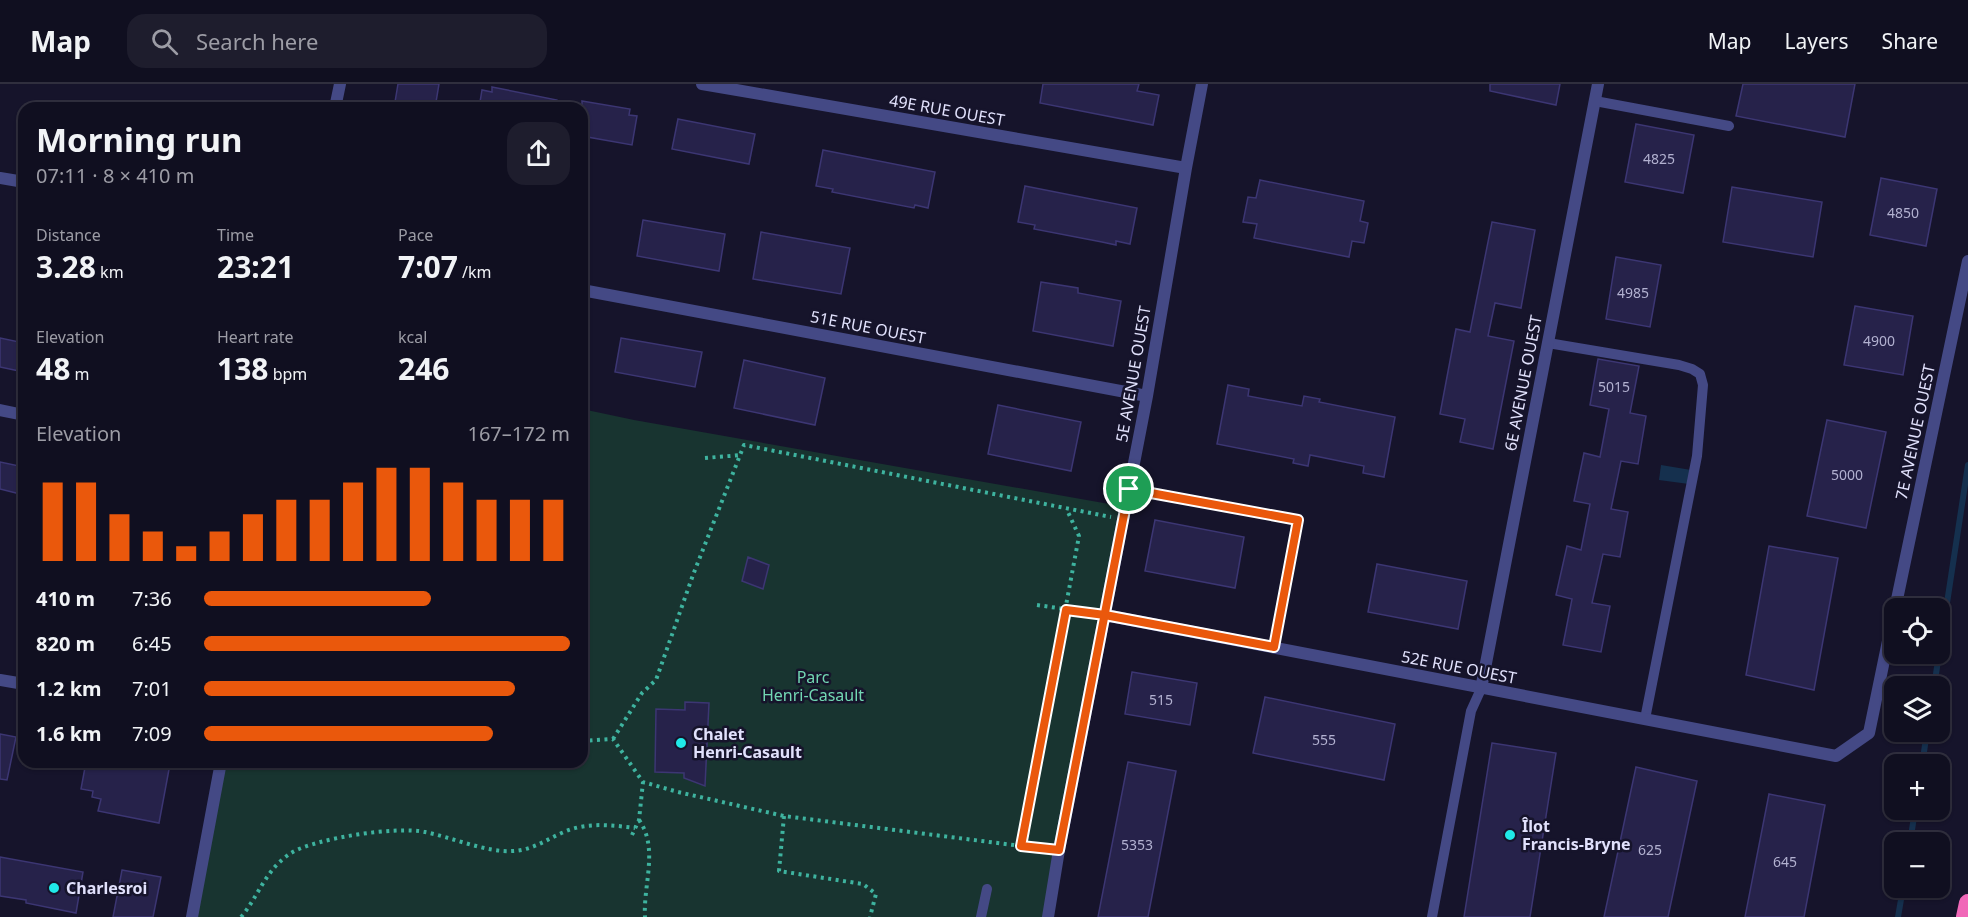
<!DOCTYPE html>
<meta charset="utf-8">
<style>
:root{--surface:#100f20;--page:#1e1d2d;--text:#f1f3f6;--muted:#9c9ca5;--line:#302f3e;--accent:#ea580c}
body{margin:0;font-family:"Noto Sans",sans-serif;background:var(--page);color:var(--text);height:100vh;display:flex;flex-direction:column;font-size:22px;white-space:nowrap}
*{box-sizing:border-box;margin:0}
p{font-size:20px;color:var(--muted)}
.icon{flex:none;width:33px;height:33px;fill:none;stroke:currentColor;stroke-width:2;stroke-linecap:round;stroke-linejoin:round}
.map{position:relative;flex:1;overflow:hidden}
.drawer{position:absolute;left:18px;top:18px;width:570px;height:666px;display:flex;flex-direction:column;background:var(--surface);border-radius:18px;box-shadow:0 2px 4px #0004,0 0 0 2px var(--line)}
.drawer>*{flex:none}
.buttons{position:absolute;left:1884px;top:514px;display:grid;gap:12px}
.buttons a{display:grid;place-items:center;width:66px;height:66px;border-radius:12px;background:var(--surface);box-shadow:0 2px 4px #0004,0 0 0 2px var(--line);font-size:30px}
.pin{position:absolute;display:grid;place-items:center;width:51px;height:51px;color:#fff;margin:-26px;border:3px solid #fff;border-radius:50%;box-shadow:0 2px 6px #0007}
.round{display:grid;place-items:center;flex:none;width:63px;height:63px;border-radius:18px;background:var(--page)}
.overview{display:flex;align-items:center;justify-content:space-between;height:102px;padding:0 18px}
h1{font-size:33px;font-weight:700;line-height:45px}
.metrics{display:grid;grid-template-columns:repeat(3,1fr);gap:9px;height:102px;padding:6px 18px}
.metrics div{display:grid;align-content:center}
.metrics b{font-size:30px;font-weight:700}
.metrics small{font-size:16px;font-weight:400}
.metrics p{font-size:16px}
.chart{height:168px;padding:12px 18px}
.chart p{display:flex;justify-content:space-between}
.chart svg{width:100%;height:108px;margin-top:6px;stroke:var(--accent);stroke-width:6}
ul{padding:0 18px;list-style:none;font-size:20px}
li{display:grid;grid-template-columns:96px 72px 1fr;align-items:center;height:45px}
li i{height:15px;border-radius:8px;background:var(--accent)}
header{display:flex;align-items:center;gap:36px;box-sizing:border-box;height:84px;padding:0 30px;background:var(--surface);border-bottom:2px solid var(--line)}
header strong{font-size:28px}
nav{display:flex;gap:33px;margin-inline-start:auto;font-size:21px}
.search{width:420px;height:54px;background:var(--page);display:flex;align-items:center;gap:15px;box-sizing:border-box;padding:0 21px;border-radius:18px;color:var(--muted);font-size:22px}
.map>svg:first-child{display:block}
.green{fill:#183430}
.water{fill:#15304e}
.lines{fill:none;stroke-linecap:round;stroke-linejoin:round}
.stream{stroke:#15304e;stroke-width:6}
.building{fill:#26224a;stroke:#3c3673;stroke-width:1.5}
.path{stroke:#3eb39f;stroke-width:4;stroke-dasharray:3 4.5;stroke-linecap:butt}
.lane{stroke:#444985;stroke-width:10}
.street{stroke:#444985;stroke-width:12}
.highway{stroke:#f068b8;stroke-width:18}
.route-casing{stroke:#fff;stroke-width:12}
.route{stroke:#ea580c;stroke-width:8}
.poi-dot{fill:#20e9e8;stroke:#16142b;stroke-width:2}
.labels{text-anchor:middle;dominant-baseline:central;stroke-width:5;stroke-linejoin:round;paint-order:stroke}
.number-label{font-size:14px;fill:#b2b1d0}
.street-label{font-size:16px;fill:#e1e1fc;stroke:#16142b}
.park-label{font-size:16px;fill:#72d7b3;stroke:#16142b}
.poi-label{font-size:16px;font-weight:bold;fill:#e1e1fc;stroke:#16142b;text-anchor:start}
</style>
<header>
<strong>Map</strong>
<div class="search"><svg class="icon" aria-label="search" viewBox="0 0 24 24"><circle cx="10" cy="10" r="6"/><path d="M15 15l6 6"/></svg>Search here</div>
<nav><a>Map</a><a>Layers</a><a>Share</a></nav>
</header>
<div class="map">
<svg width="1968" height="833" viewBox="0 0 1968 833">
<rect width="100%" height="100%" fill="#16142b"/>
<path class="green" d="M 582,325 L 634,336 L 1126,423 L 1048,833 L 192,833 L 221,678 L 582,678 Z"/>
<path class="water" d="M 1661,381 L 1691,386 L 1689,400 L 1659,396 Z"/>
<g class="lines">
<path class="stream" d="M 1940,565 L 1968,381
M 1934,603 L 1939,570
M 1922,681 L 1927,648
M 1910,759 L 1915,726
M 1898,833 L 1903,804"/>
</g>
<path class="building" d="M 398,0 L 439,0 L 435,24 L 394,24 Z
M 1043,0 L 1139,0 L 1137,7 L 1159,11 L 1153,41 L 1040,19 Z
M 1490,0 L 1560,0 L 1556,21 L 1490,7 Z
M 1743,0 L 1855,0 L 1845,53 L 1736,32 Z
M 492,3 L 557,16 L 557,24 L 479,24 L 482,6 L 492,8 Z
M 582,17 L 630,25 L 629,31 L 637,32 L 632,61 L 582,52 Z
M 678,35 L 755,50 L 749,80 L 672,65 Z
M 1636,40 L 1694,51 L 1683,109 L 1625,98 Z
M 823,66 L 935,88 L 928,124 L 915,121 L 914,124 L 832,108 L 833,105 L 816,102 Z
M 1881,94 L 1937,105 L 1926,162 L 1870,151 Z
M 1260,96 L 1364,117 L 1360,137 L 1368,139 L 1364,159 L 1352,157 L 1349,173 L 1254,154 L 1257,140 L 1243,138 L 1248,113 L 1256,114 Z
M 1025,102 L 1137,124 L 1130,160 L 1116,157 L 1116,161 L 1102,158 L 1034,145 L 1035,141 L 1018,138 Z
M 1732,103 L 1822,118 L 1813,173 L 1723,158 Z
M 643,136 L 725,150 L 719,187 L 637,172 Z
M 1492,138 L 1535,146 L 1521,224 L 1495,219 L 1488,252 L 1514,257 L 1493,365 L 1460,358 L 1465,335 L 1440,330 L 1456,245 L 1470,248 Z
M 761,148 L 850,164 L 841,210 L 753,195 Z
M 1616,173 L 1661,181 L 1650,243 L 1606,235 Z
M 1041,198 L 1078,204 L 1078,209 L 1121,217 L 1113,262 L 1033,247 Z
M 1855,222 L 1913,232 L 1903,291 L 1844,281 Z
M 0,254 L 24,259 L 24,288 L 0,283 Z
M 621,254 L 702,268 L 695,303 L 615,288 Z
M 1598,275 L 1639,282 L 1630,329 L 1646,332 L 1638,380 L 1621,377 L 1611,425 L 1628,428 L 1620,473 L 1603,470 L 1592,519 L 1610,522 L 1601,568 L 1563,561 L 1572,515 L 1556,511 L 1567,462 L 1581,466 L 1590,420 L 1574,417 L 1584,369 L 1600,373 L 1609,325 L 1590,321 Z
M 744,276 L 825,294 L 815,341 L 734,324 Z
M 1228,301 L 1249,305 L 1248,312 L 1302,322 L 1304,312 L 1320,315 L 1319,318 L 1395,333 L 1384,393 L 1363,389 L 1364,382 L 1310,371 L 1308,382 L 1293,379 L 1294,375 L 1217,360 Z
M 998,321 L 1081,338 L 1071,387 L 988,370 Z
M 1827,336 L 1886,348 L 1866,444 L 1807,432 Z
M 0,378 L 24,383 L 24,411 L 0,405 Z
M 1155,436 L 1244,453 L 1235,504 L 1145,487 Z
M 1769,462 L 1838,474 L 1814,606 L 1746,591 Z
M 748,473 L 769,481 L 763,505 L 742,497 Z
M 1377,480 L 1467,497 L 1458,545 L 1368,528 Z
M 1132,588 L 1197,599 L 1190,641 L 1125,630 Z
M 1265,613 L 1395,640 L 1384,696 L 1253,669 Z
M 685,618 L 709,619 L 705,702 L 684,694 L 684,689 L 655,688 L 656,625 L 685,626 Z
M 0,650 L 16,653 L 7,696 L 0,695 Z
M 1492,659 L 1556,669 L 1530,833 L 1464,833 Z
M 86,678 L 158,678 L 170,680 L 159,739 L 98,727 L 101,715 L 92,713 L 93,707 L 81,705 Z
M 1128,678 L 1176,687 L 1148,833 L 1098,833 Z
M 1636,683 L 1697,697 L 1668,833 L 1604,833 Z
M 1769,710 L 1825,721 L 1804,833 L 1745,833 Z
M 0,773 L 83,788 L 76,829 L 26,819 L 26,816 L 0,812 Z
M 122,786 L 161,793 L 153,833 L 113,833 Z"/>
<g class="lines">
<path class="path" d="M 705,374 L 741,371
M 1037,521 L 1092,529
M 613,655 L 642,609 L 656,596 L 693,491 L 744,361 L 1111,433
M 582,657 L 613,655 L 643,698 L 678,708 L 784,732 L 1045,765
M 784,732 L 779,787 L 863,800 L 876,810 L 870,833
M 639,736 C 659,764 643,801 645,833
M 632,751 L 639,736 L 643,698
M 1021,762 L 1079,452 L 1067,426
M 241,833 C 254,818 261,799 274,784 C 278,779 286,772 291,769 C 316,754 396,742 425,748 C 451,753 487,769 513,767 C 533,766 547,755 564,748 C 586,738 612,741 635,744"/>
<path class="lane" d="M 1595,17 L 1729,42
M 1548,259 L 1679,281 L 1692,285 L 1700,290 L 1703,301 L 1697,372 L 1645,635
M 1129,405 L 1298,436 L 1274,563
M 981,833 L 987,805
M 1432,833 L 1471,627 L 1481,605"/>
<path class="street" d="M 702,0 L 1186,84
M 335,24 L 340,0
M 0,94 L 24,98
M 582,206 L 1147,312
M 0,326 L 24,331
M 1895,525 L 1968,177
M 1105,531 L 1836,672 L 1869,649 L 1894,528
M 0,596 L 24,600
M 1481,605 L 1598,0
M 192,833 L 221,678
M 1048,833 L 1059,766 L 1147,312 L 1186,84 L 1202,0"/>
<path class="highway" d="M 1965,833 L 1968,819"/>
</g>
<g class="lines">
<defs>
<path id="route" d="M 1129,405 L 1059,766 L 1021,762 L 1066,526 L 1105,531 L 1274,563 L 1298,436 L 1129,405"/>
</defs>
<use href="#route" class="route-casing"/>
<use href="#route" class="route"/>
</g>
<g class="poi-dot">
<circle cx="681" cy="659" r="6"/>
<circle cx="1510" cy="751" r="6"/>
<circle cx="54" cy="804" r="6"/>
</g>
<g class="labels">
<g class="number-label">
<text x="1659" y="74">4825</text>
<text x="1903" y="128">4850</text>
<text x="1633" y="208">4985</text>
<text x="1879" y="256">4900</text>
<text x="1614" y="302">5015</text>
<text x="1847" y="390">5000</text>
<text x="1161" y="615">515</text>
<text x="1324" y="655">555</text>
<text x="1137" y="760">5353</text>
<text x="1650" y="765">625</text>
<text x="1785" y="777">645</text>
</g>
<g class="street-label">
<text transform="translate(947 26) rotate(10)">49E RUE OUEST</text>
<text transform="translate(868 243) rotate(11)">51E RUE OUEST</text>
<text transform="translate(1133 290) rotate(-80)">5E AVENUE OUEST</text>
<text transform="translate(1523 299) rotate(-79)">6E AVENUE OUEST</text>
<text transform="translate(1915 348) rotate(-78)">7E AVENUE OUEST</text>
<text transform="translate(1459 583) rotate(11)">52E RUE OUEST</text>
</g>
<g class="park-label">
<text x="813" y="593">Parc<tspan x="813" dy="18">Henri-Casault</tspan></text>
</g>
<g class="poi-label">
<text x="693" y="650">Chalet<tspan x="693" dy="18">Henri-Casault</tspan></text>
<text x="1522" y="742">Îlot<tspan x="1522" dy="18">Francis-Bryne</tspan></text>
<text x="66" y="804">Charlesroi</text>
</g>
</g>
</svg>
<div class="buttons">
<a><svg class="icon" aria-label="locate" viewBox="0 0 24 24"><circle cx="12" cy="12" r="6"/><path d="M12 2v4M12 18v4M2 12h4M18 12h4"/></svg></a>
<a><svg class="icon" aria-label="layers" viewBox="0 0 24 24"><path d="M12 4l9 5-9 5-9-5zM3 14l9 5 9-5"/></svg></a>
<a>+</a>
<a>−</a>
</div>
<div class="pin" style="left:1129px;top:405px;background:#1e9e55"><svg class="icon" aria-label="arrive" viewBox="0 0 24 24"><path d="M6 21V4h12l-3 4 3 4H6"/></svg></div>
<section class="drawer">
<div class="overview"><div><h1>Morning run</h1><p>07:11 · 8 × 410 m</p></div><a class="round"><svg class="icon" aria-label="share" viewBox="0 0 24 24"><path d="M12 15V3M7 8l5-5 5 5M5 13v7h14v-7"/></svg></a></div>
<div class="metrics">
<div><p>Distance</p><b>3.28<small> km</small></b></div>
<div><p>Time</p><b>23:21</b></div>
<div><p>Pace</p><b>7:07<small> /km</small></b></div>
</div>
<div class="metrics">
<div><p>Elevation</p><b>48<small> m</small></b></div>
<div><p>Heart rate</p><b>138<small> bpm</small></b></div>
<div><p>kcal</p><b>246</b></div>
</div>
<div class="chart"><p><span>Elevation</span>167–172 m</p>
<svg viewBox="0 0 160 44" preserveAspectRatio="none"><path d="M5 44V12M15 44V12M25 44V25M35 44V32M45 44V38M55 44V32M65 44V25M75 44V19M85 44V19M95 44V12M105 44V6M115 44V6M125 44V12M135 44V19M145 44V19M155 44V19"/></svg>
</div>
<ul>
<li><b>410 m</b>7:36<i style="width:62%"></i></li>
<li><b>820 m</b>6:45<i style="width:100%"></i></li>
<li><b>1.2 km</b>7:01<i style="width:85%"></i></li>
<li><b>1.6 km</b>7:09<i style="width:79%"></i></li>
</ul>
</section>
</div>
